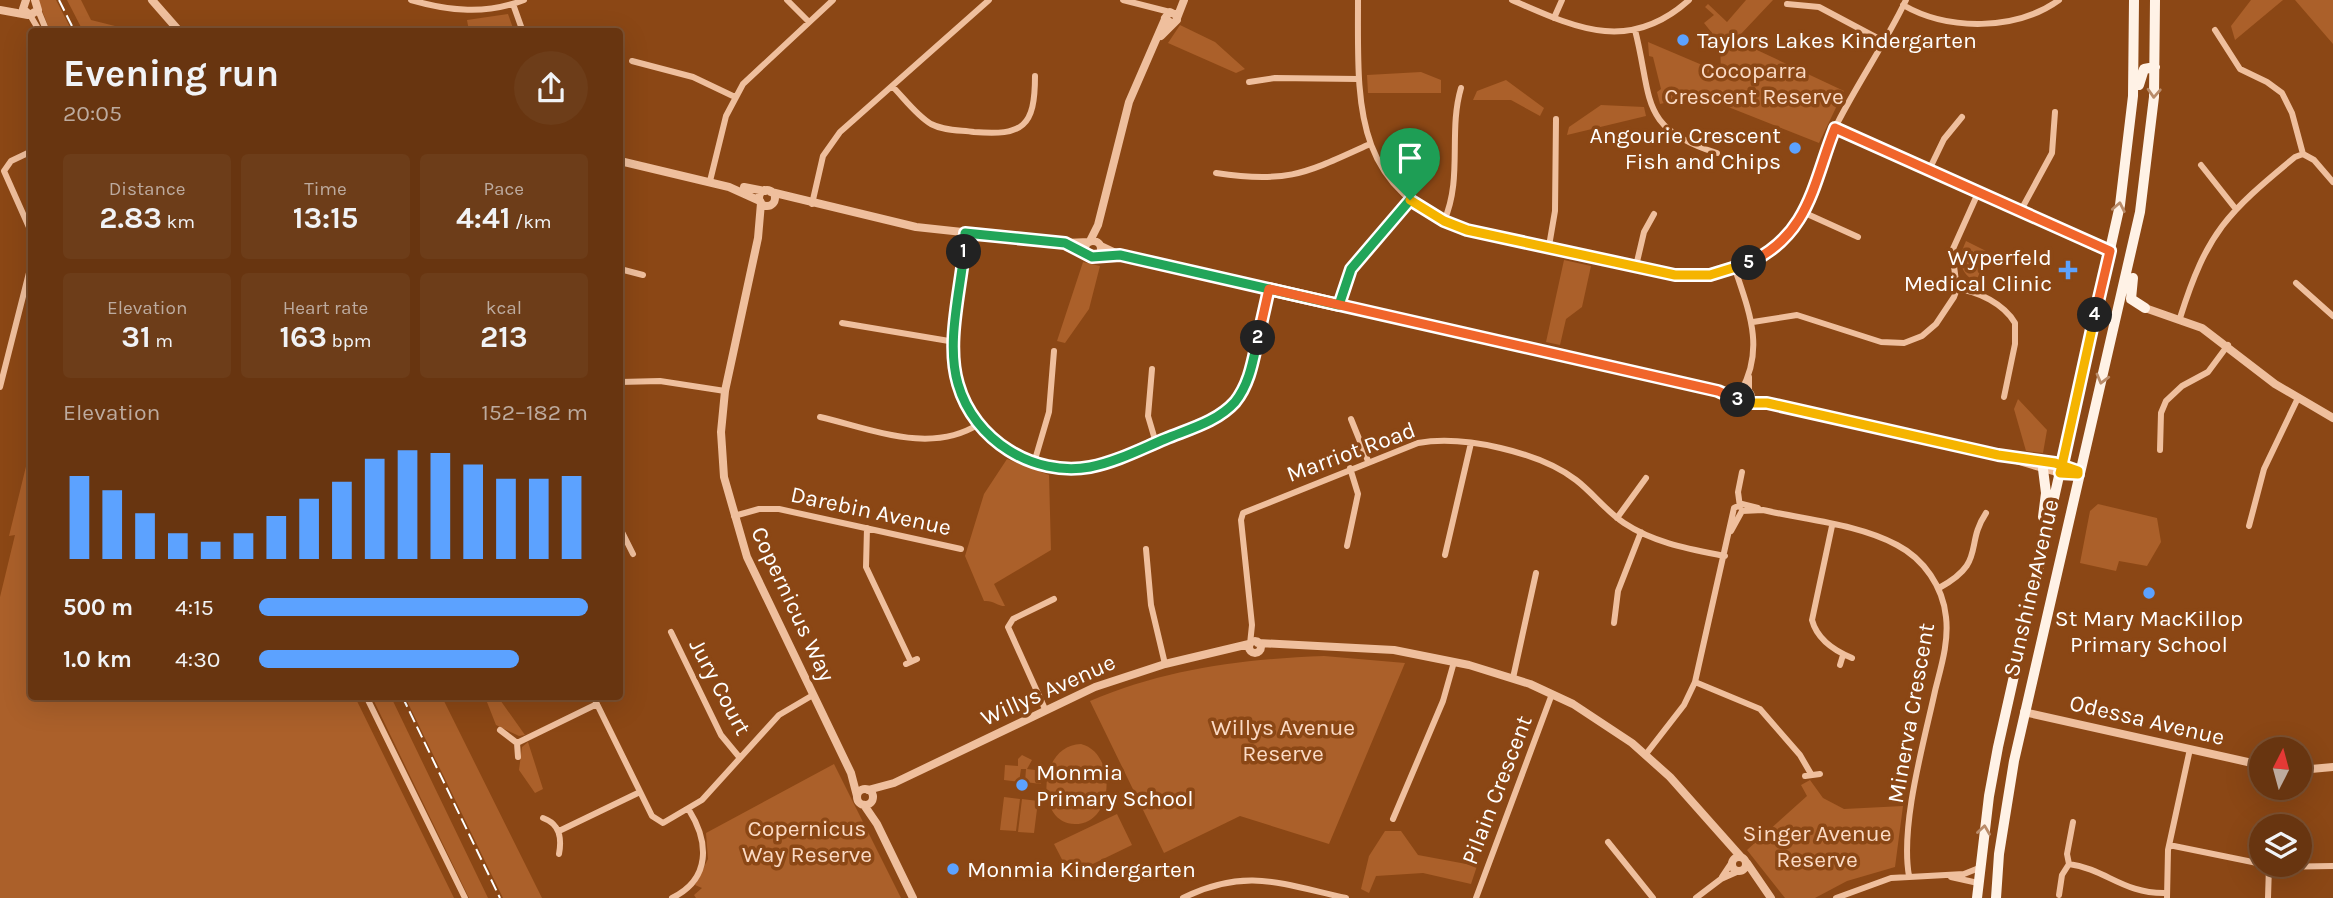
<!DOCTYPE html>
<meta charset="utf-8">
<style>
:root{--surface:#683510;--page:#6d3d19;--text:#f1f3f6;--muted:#bdab9f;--line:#7b5030;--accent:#5ca2ff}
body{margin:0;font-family:Karla,sans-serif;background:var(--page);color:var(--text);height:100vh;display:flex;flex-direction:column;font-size:26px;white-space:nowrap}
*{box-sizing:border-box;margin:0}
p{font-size:23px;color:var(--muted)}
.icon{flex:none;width:38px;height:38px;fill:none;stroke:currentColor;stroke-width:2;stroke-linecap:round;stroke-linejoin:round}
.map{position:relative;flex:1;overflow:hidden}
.details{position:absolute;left:28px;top:28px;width:595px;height:672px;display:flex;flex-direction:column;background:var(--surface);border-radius:7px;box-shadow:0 7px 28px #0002,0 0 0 2px var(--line)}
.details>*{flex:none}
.needle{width:46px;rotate:6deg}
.controls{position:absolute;left:2249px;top:737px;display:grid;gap:14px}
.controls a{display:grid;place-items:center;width:63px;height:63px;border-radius:50%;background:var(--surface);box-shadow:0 7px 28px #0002,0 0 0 2px var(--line);font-size:35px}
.pin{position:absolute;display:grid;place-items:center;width:60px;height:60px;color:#fff;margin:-72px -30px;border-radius:50% 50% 50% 0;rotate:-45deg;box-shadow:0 0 7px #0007}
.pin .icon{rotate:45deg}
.km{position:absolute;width:35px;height:35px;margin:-18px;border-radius:50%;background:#222;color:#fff;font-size:19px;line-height:35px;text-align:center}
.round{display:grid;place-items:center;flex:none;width:74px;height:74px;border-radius:37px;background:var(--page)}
.overview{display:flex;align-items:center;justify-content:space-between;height:119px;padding:0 35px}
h1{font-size:38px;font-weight:700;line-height:52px}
.metrics{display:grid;grid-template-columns:repeat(3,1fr);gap:10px;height:119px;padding:7px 35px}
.metrics div{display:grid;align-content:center;border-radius:7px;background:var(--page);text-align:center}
.metrics b{font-size:30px;font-weight:700}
.metrics small{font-size:19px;font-weight:400}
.metrics p{font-size:19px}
.chart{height:196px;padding:14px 35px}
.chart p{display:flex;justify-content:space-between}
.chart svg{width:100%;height:126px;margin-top:7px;stroke:var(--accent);stroke-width:6}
ul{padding:0 35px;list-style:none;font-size:23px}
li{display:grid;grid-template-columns:112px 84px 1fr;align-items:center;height:52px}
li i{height:18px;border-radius:9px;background:var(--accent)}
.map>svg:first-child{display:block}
.green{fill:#ab602a}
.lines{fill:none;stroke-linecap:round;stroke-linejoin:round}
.minor{stroke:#efbf9d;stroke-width:6}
.tertiary{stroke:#efbf9d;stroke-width:8}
.primary{stroke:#fff2e6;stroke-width:10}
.rail{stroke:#fff;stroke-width:2;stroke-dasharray:12 5;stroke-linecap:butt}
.oneway{stroke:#b98b69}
.split-1-casing{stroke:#fff;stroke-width:14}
.split-2-casing{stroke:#fff;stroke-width:14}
.split-3-casing{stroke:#fff;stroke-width:14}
.split-4-casing{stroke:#fff;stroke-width:14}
.split-5-casing{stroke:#fff;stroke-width:14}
.split-6-casing{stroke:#fff;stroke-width:14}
.split-1{stroke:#22a559;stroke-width:9}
.split-2{stroke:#22a559;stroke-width:9}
.split-3{stroke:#f0652b;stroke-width:9}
.split-4{stroke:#f5b400;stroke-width:9}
.split-5{stroke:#f0652b;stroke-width:9}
.split-6{stroke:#f5b400;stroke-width:9}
.poi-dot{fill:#5ca2ff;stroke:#8b4715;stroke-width:2.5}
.labels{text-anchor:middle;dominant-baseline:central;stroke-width:7;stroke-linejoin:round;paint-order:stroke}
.poi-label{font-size:23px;fill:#fff;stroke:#8b4715;text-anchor:start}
.park-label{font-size:23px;fill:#fbdac4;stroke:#8b4715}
.street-label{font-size:23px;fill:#fff;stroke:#8b4715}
</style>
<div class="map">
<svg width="2333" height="898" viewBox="0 0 2333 898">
<rect width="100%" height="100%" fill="#8b4715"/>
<path class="green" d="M 38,0 L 56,0 L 72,31 L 50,31 Z
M 67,0 L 81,0 L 91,20 L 135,31 L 83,31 Z
M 1746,0 L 1773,0 L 1740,35 L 1757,50 L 1844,91 L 1819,143 L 1698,95 L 1660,104 L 1657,92 L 1661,89 L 1653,57 L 1649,56 L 1648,42 L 1721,73 L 1720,43 L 1704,23 L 1714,15 L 1705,7 L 1708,4 L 1727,22 Z
M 2251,0 L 2283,0 L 2235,40 L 2231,26 Z
M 2295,0 L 2333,0 L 2333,44 Z
M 508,14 L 514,31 L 469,31 L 467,20 Z
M 1180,25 L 1215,42 L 1245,69 L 1236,73 L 1168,43 Z
M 1421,72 L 1441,80 L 1441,93 L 1368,93 L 1367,75 Z
M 1506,80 L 1544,108 L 1540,116 L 1511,100 L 1473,100 L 1477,91 Z
M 1601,105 L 1644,107 L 1646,116 L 1567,135 L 1569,127 Z
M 1966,241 L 1988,252 L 1976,282 C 1958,272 1958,258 1966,241 Z
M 1564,260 L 1591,266 L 1582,307 L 1566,319 L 1560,345 L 1546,342 Z
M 1083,262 L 1100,266 L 1089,309 L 1065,343 L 1057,341 Z
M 2018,399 L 2047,430 L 2043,453 L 2026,451 L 2014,409 Z
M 31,446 L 32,696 L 355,697 L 454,898 L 0,898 L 0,597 L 15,535 L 9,536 Z
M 1007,459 L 1049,475 L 1051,550 L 994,584 L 1005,606 C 997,606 993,600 984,601 L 965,556 L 984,494 Z
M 2098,504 L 2157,518 L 2161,542 L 2147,566 L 2119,561 L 2116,571 L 2080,563 L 2090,511 Z
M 1324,656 L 1405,663 L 1329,844 L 1240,816 L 1164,853 L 1090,701 C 1165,669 1242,659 1324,656 Z
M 372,697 L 391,697 L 488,898 L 469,898 Z
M 405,697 L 442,697 L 542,898 L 503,898 Z
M 485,697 L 498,697 L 525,735 L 519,736 L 496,725 Z
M 528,742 L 543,789 L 535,793 L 519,770 L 522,747 Z
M 1081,744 C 1117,753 1115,824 1075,824 C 1035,824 1037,745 1081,744 Z
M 1022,755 L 1032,760 L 1027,769 L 1043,771 L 1041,784 L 1025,782 L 1026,769 L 1021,769 L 1019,782 L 1004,780 L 1005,765 L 1018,766 L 1018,759 Z
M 834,764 L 901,898 L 696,898 L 694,895 L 702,888 L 695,885 L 708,859 L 706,833 Z
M 1810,780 L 1823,798 L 1844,809 L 1903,806 L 1895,867 L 1847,881 L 1815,898 L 1785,898 L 1747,850 L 1807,796 L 1801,785 Z
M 1004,797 L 1020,799 L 1016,831 L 1000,830 Z
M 1022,799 L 1038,801 L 1034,833 L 1018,832 Z
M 1117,814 L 1132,845 L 1070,875 L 1054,844 Z
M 1385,831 L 1401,831 L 1418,855 L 1477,866 L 1471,884 L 1423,873 L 1376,876 L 1369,893 L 1361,889 L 1369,856 Z"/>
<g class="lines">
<path class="minor" d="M 411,0 C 449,11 486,15 524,0
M 787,0 L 809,22
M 1123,0 L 1170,12
M 1358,0 C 1358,104 1351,189 1467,230 L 1688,276 C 1737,275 1789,251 1810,203 C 1821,177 1825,148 1838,122 C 1859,81 1886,42 1906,0
M 1512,0 C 1576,28 1629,54 1689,0
M 513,4 L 523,32
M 1787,4 L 1819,7 L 1883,41
M 1903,5 C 1948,31 2016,31 2059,0
M 38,10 L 47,32
M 30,15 L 40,32
M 1554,18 L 1562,0
M 1635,30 C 1653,100 1638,128 1717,153
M 2215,30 L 2240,69 L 2267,82 L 2282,93 L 2292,113 L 2303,154
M 632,61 L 693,77 L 735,97
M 1249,82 L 1275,78 L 1358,79
M 892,86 C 904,98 916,115 931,124 C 944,131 960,130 974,132 C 1023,136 1035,127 1035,76
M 1835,128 L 2110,251
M 32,151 L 11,161 L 4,171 L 32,234
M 2303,154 L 2314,160 L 2333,182
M 2201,165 L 2235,208
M 1929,170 L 1944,139 L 1962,117
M 1216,173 C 1288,184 1306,173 1370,144
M 710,181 L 726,116 L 743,84 L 833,0
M 812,204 L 823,156 L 840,132 L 989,0
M 2020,212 L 2052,153 L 2055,112
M 1805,213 L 1858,237
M 1444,221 C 1463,178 1448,132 1461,88
M 966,233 C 961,275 950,323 955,366 C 958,393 971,418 990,436 C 1056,500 1143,449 1213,419 C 1257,393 1259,334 1269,289
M 1549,246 L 1555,211 L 1556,119
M 1636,266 L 1644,232 L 1654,214
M 620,269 L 643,275
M 1735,269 C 1749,311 1765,349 1741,391
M 2296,283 L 2333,316
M 1957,289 C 1978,291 2004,304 2015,323 L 2015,344 L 2004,397
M 1339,305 L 1351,269 L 1410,200
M 2180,318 C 2207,232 2227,213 2295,157 L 2303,154
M 1753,322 L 1797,315 L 1881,342 L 1904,343 L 1922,336 L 1936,324 L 1954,297 L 1957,289 L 1952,251 L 1978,193
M 842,323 L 955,342
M 1152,369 L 1148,416 L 1156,443
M 1749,377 L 1749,392
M 620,382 L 660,381 L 725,391
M 0,387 L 32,261
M 820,417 C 872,429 930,455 979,424
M 1351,419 L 1368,461
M 2160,450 L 2161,413 L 2166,401 L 2182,386 L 2208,372 L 2228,345
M 1034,463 L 1049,412 L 1054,351
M 1740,507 L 1738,492 L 1742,472
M 1742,511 L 1763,510 C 1806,520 1858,524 1897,545 C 1924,559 1943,587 1946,617 C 1949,642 1941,667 1935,691 C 1924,742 1900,825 1909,876
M 734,516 L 759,509 L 779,509 L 961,549
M 1617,518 L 1646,478
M 1832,526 L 1812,620 C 1817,639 1835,651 1852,658
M 2249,526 L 2264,469 L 2298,398
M 620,528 L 633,554
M 867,528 L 866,567 L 910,660
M 1731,531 L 1742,511
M 1347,546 L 1358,494 L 1350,468
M 1146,549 L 1151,605 L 1165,664
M 1445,555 L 1471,443
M 1939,588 C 1987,562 1964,546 1986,513
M 1614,623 L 1618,591 L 1641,532
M 671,632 L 721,735 L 740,758
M 1250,644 L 1252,625 L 1241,520 L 1243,513 L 1418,443 C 1464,435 1539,452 1576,480 C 1593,493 1606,511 1624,523 C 1654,543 1690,549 1725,556
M 906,664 L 917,659
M 1840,665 L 1843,655
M 1513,678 L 1536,573
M 1695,682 L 1760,709 L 1800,755 L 1811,774
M 366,696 L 465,898
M 593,696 L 652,816 L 663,823 L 702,800 L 779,715 L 813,695
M 1045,709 L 1008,627 L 1013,619 L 1054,599
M 500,730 L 517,743 L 518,757
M 517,743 L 597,704
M 1646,754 L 1684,705 L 1695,682 L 1734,508 L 1742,504 L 1758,508
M 1805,776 L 1820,774
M 543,818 C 560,824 562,838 559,854
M 1393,819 L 1443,701 L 1454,662
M 559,831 L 640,792
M 1608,842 L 1653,898
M 2169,845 L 2277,867 L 2333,866
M 2069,864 C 2106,869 2123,894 2166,893
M 1722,877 L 1732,862
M 1951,877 L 1978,883
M 2059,895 L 2062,875 L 2069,864 L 2067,854 L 2073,822
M 672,898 C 711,879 709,842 689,810
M 1183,898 C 1246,867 1282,884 1346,898
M 1476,898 L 1552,694
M 1696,898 L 1721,879 L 1739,871
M 1836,898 L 1891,878 L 1964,874 L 1979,868
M 2167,898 L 2168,850 L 2190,749
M 2268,898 L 2269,866"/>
<path class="tertiary" d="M 26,0 L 23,9 L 30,15 L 38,10 L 35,0
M 152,0 L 180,32
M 0,10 L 28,15
M 1177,18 L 1184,0
M 1161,36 L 1177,20 L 1176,15 L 1170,12 L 1165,18 L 1172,24
M 620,161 L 729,187 L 760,201
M 744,187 L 765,191
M759 198a8 8 0 1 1 16 0a8 8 0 1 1-16 0Z
M 771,192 L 916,227 L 1065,243 L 1089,242
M 761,203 L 758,238 L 725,391 L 721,432 L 724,477 L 747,557 L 851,773 L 857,796
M1085 249a8 8 0 1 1 16 0a8 8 0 1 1-16 0Z
M 1090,241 L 1098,225 L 1129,102 L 1165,19
M 1101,246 L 1120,255 L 1719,391 L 1738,400
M 2145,308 L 2202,328 L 2275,384 L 2333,418
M1737 397a7 7 0 1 1 14 0a7 7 0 1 1-14 0Z
M 1748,402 L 1767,403 L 1999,455 L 2060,473
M 2012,456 L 2061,465
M1249 647a6 6 0 1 1 12 0a6 6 0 1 1-12 0Z
M 1258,643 L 1394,650 L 1469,665 L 1530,684 L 1573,704 L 1632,743 L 1670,777 L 1741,857
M 2024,712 L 2261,765
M 2300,770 L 2333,767
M857 797a8 8 0 1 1 16 0a8 8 0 1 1-16 0Z
M 868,790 L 894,783 L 1095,687 L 1165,664 L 1249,644
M 864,805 L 877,824 L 913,898
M1732 864a7 7 0 1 1 14 0a7 7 0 1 1-14 0Z
M 1747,863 L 1771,898"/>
<path class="primary" d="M 2139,85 L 2144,69 L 2155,67
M 2133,278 L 2131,299 L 2145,308
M 2043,517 L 2046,493 L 2043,469
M 1977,898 L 1989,796 L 1998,747 L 2120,205 L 2133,96 L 2134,0
M 1996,898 L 1999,854 L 2014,761 L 2140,212 L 2154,97 L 2155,0"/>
<path class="rail" d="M 59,0 L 75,32
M 402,696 L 500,898"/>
</g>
<defs><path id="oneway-chevron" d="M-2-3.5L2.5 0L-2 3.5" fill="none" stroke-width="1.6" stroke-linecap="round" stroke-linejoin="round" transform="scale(1.75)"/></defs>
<g class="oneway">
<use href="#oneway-chevron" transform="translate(2154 93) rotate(93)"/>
<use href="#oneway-chevron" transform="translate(2119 207) rotate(-79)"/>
<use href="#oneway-chevron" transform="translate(2102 379) rotate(105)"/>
<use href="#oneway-chevron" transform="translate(1984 830) rotate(-82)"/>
</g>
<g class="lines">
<defs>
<path id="split-1" d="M 964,252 L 965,233 L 1065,243 L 1092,257 L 1120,255 L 1339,305 L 1351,269 L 1410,200"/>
<path id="split-2" d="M 964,252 C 960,293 946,344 958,384 C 974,440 1033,477 1090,467 C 1116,462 1141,449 1165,439 C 1189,429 1217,422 1235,402 C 1250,383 1253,360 1258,338"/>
<path id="split-3" d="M 1258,338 L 1269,289 L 1718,391 L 1738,400"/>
<path id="split-4" d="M 1738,400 L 1743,403 L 1767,403 L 1998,455 L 2055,463 L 2078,471 L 2078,474 L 2060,473 L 2062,465 L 2095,315"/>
<path id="split-5" d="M 1749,263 C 1810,234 1813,183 1835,128 L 2110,251 L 2095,315"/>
<path id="split-6" d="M 1410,200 L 1444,221 L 1467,230 L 1675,275 L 1710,275 L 1749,263"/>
</defs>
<use href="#split-1" class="split-1-casing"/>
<use href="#split-2" class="split-2-casing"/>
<use href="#split-3" class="split-3-casing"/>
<use href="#split-4" class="split-4-casing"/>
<use href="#split-5" class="split-5-casing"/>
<use href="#split-6" class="split-6-casing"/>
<use href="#split-1" class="split-1"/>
<use href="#split-2" class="split-2"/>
<use href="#split-3" class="split-3"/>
<use href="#split-4" class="split-4"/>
<use href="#split-5" class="split-5"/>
<use href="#split-6" class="split-6"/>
</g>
<g class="poi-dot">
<circle cx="1683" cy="40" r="7"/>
<circle cx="1795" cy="148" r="7"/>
<path d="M2064.5 259.5h7v7h7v7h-7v7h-7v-7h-7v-7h7z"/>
<circle cx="2149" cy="593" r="7"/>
<circle cx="1022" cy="785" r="7"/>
<circle cx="953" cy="869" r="7"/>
</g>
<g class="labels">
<g class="poi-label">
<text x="1697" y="40">Taylors Lakes Kindergarten</text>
<text x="1781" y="135" text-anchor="end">Angourie Crescent<tspan x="1781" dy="26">Fish and Chips</tspan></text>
<text x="2052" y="257" text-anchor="end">Wyperfeld<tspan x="2052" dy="26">Medical Clinic</tspan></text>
<text x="2149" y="618" text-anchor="middle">St Mary MacKillop<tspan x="2149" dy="26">Primary School</tspan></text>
<text x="1036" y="772">Monmia<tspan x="1036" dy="26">Primary School</tspan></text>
<text x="967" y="869">Monmia Kindergarten</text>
</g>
<g class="park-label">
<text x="1754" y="70">Cocoparra<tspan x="1754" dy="26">Crescent Reserve</tspan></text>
<text x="1283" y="727">Willys Avenue<tspan x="1283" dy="26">Reserve</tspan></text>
<text x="807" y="828">Copernicus<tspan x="807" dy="26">Way Reserve</tspan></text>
<text x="1817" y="833">Singer Avenue<tspan x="1817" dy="26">Reserve</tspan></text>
</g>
<g class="street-label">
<text transform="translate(1351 452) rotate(-20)">Marriot Road</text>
<text transform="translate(871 511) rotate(12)">Darebin Avenue</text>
<text transform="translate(2031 588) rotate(-77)">Sunshine Avenue</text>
<text transform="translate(793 604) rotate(65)">Copernicus Way</text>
<text transform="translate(720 687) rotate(62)">Jury Court</text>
<text transform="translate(1048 690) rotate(-24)">Willys Avenue</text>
<text transform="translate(1911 713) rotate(-80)">Minerva Crescent</text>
<text transform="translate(2147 720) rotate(13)">Odessa Avenue</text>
<text transform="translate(1497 790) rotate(-69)">Pilain Crescent</text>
</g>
</g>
</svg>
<div class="controls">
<a><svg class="needle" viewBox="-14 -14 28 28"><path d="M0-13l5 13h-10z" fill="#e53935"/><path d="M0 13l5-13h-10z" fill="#bdab9f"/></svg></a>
<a><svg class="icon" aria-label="layers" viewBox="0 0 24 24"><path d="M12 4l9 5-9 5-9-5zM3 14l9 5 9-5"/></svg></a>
</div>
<div class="pin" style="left:1410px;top:200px;background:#1e9e55"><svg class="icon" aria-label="arrive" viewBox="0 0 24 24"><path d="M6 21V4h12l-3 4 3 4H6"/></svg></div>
<b class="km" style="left:964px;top:252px">1</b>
<b class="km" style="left:1258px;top:338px">2</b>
<b class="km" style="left:1738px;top:400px">3</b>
<b class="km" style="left:2095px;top:315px">4</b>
<b class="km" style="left:1749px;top:263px">5</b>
<section class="details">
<div class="overview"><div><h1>Evening run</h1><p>20:05</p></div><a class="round"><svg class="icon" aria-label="share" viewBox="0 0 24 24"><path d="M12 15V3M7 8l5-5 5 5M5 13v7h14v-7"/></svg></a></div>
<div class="metrics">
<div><p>Distance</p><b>2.83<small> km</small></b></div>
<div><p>Time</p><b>13:15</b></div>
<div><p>Pace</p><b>4:41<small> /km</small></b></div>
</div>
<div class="metrics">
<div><p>Elevation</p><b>31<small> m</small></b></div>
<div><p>Heart rate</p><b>163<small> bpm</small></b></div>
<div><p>kcal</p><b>213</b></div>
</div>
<div class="chart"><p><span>Elevation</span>152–182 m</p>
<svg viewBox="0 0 160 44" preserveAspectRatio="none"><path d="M5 44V15M15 44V20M25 44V28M35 44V35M45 44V38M55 44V35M65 44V29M75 44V23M85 44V17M95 44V9M105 44V6M115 44V7M125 44V11M135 44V16M145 44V16M155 44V15"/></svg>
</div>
<ul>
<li><b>500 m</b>4:15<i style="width:100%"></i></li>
<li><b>1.0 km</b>4:30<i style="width:79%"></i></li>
</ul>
</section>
</div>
